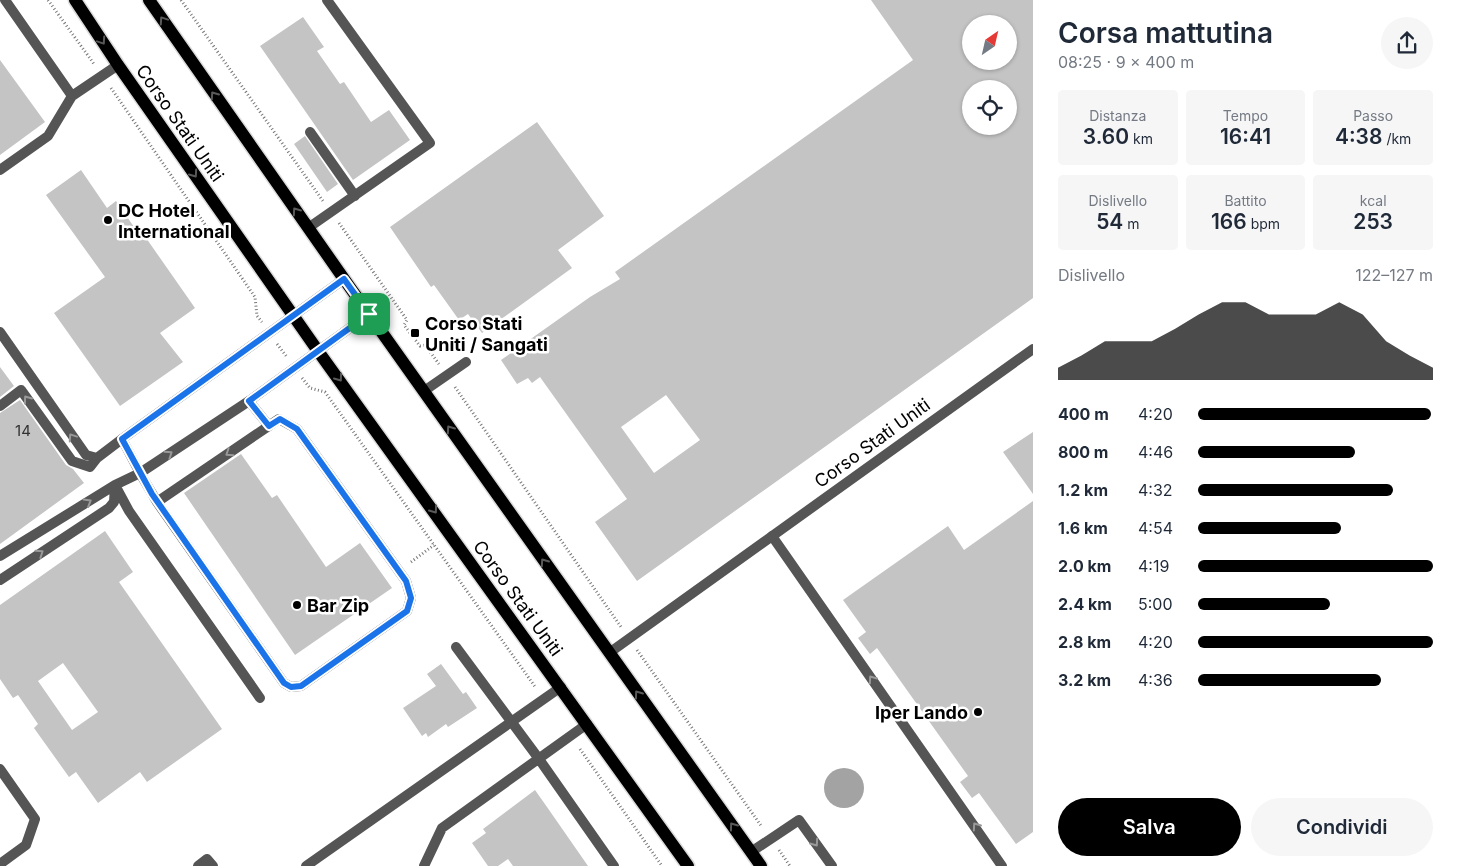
<!DOCTYPE html>
<html lang="it">
<meta charset="utf-8">
<style>
:root{--surface:#fff;--page:#f6f6f7;--text:#1f2937;--muted:#747a83;--accent:#000}
body{margin:0;font-family:Inter,sans-serif;background:var(--page);color:var(--text);height:100vh;display:flex;flex-direction:column;font-size:19px;white-space:nowrap}
*{box-sizing:border-box;margin:0}
p{font-size:16px;color:var(--muted)}
.icon{flex:none;width:28px;height:28px;fill:none;stroke:currentColor;stroke-width:2;stroke-linecap:round;stroke-linejoin:round}
.map{position:relative;flex:1;overflow:hidden}
.panel{display:flex;flex-direction:column;background:var(--surface);width:425px}
.panel>*{flex:none}
.needle{width:32px;rotate:34deg}
.buttons{position:absolute;left:962px;top:15px;display:grid;gap:10px}
.buttons a{display:grid;place-items:center;width:55px;height:55px;border-radius:50%;background:var(--surface);box-shadow:0 1px 4px #0004;font-size:25px}
.pin{position:absolute;display:grid;place-items:center;width:42px;height:42px;color:#fff;margin:-21px;border-radius:10px;box-shadow:0 2px 8px #0006}
.round{display:grid;place-items:center;flex:none;width:52px;height:52px;border-radius:26px;background:var(--page)}
.head{display:flex;align-items:center;justify-content:space-between;height:85px;padding:0 25px}
h1{font-size:28px;font-weight:600;line-height:38px}
.metrics{display:grid;grid-template-columns:repeat(3,1fr);gap:8px;height:85px;padding:5px 25px}
.metrics div{display:grid;align-content:center;border-radius:5px;background:var(--page);text-align:center}
.metrics b{font-size:21px;font-weight:600}
.metrics small{font-size:14px;font-weight:400}
.metrics p{font-size:14px}
.chart{height:140px;padding:10px 25px}
.chart p{display:flex;justify-content:space-between}
.chart svg{width:100%;height:90px;margin-top:5px;fill:var(--accent);opacity:.7}
.cta{display:flex;gap:10px;margin-top:auto;padding:10px 25px}
.cta a{flex:1;height:58px;border-radius:30px;background:var(--accent);color:#fff;font-size:20px;font-weight:600;line-height:58px;text-align:center}
.cta a+a{background:var(--page);color:var(--text)}
ul{padding:0 25px;list-style:none;font-size:16px}
li{display:grid;grid-template-columns:80px 60px 1fr;align-items:center;height:38px}
li i{height:12px;border-radius:6px;background:var(--accent)}
main{display:flex;flex:1;min-height:0}
.map>svg:first-child{display:block}
.water{fill:#a3a3a3}
.building{fill:#c4c4c4;fill-rule:evenodd}
.lines{fill:none;stroke-linecap:round;stroke-linejoin:round}
.primary-casing{stroke:#dbdbdb;stroke-width:15}
.path{stroke:#777;stroke-width:3;stroke-dasharray:1 2.5;stroke-linecap:butt}
.lane{stroke:#555;stroke-width:10}
.street{stroke:#555;stroke-width:10}
.primary{stroke:#000;stroke-width:12}
.oneway{stroke:#595959}
.oneway2{stroke:#999}
.route-casing{stroke:#fff;stroke-width:10}
.route{stroke:#1a73e8;stroke-width:6}
.poi-dot{fill:#000;stroke:#fff;stroke-width:2}
.labels{text-anchor:middle;dominant-baseline:central;stroke-width:5;stroke-linejoin:round;paint-order:stroke}
.number-label{font-size:15px;fill:#313131}
.street-label{font-size:18px;fill:#000;stroke:#fff}
.poi-label{font-size:18px;font-weight:bold;fill:#000;stroke:#fff;text-anchor:start}
</style>
<main>
<div class="map">
<svg width="1033" height="866" viewBox="0 0 1033 866">
<rect width="100%" height="100%" fill="#fff"/>
<path class="water" d="M824 788a20 20 0 1 1 40 0a20 20 0 1 1-40 0Z"/>
<path class="building" d="M 871,0 L 1033,0 L 1033,298 L 637,581 L 595,522 L 627,499 L 540,377 L 532,383 L 528,378 L 517,384 L 501,360 L 590,297 L 620,279 L 615,272 L 913,60 ZM 971,24 L 1009,24 L 1009,61 L 971,61 ZM 971,89 L 1009,89 L 1009,126 L 971,126 ZM 666,395 L 700,440 L 654,473 L 621,427 Z
M 303,17 L 324,47 L 317,51 L 340,84 L 344,82 L 371,122 L 389,110 L 410,140 L 353,180 L 260,46 Z
M 0,60 L 45,122 L 0,155 Z
M 537,122 L 604,216 L 558,250 L 572,268 L 482,333 L 468,314 L 459,320 L 434,285 L 431,287 L 390,227 Z
M 305,136 L 338,184 L 327,192 L 294,144 Z
M 81,170 L 107,208 L 116,201 L 141,237 L 144,235 L 195,308 L 160,333 L 183,362 L 120,406 L 54,313 L 105,277 L 46,195 Z
M 0,367 L 14,386 L 0,397 Z
M 20,400 L 66,465 L 73,469 L 84,483 L 0,544 L 0,413 Z
M 1033,432 L 1033,494 L 1003,452 Z
M 241,454 L 272,498 L 277,495 L 326,567 L 360,543 L 392,588 L 295,655 L 184,493 Z
M 1033,501 L 1033,832 L 1016,844 L 979,793 L 972,798 L 960,782 L 968,776 L 877,648 L 870,654 L 858,638 L 866,632 L 843,600 L 948,526 L 964,550 Z
M 105,531 L 133,572 L 119,582 L 222,729 L 147,782 L 140,772 L 98,803 L 76,772 L 69,777 L 34,728 L 38,724 L 18,695 L 13,698 L 0,679 L 0,605 ZM 63,663 L 98,712 L 72,730 L 38,681 Z
M 441,664 L 463,694 L 466,692 L 477,708 L 448,727 L 446,724 L 428,737 L 426,733 L 422,736 L 403,708 L 436,686 L 427,674 Z
M 535,790 L 547,807 L 588,866 L 513,866 L 508,859 L 498,866 L 488,866 L 472,843 L 486,833 L 483,829 Z"/>
<g class="lines">
<defs>
<path id="primary" d="M 75,0 L 118,65 L 318,351 L 688,866
M 149,0 L 344,279 L 761,866"/>
</defs>
<use href="#primary" class="primary-casing"/>
<path class="path" d="M 48,0 L 94,64
M 181,0 L 323,201
M 111,88 L 255,297 L 257,316 L 262,322
M 339,223 L 407,320 L 404,325 L 420,346 L 425,345 L 439,364
M 277,344 L 287,357
M 302,378 L 310,388 L 325,392 L 536,688
M 455,387 L 621,627
M 411,562 L 434,545
M 637,650 L 762,827
M 580,749 L 662,866
M 779,850 L 790,866"/>
<path class="lane" d="M 5,0 L 72,96 L 118,65
M 310,132 L 355,196
M 0,170 L 48,136 L 72,96
M 308,228 L 430,143 L 327,0
M 0,332 L 86,455 L 97,458 L 122,439
M 424,391 L 466,362
M 249,401 L 269,426
M 0,406 L 21,390 L 72,461 L 90,467 L 97,458
M 115,485 L 129,511 L 260,698
M 772,536 L 1002,866
M 0,556 L 115,485 L 140,473 L 157,502 L 284,683 L 291,687 L 301,686 L 407,611 L 411,598 L 406,581 L 297,429 L 279,419 L 157,502
M 0,580 L 109,508 L 114,502 L 115,486
M 456,647 L 539,759 L 614,866
M 0,769 L 35,819 L 26,845 L 0,864
M 751,852 L 799,820 L 832,866
M 198,866 L 207,859 L 213,866
M 306,866 L 561,687
M 424,866 L 442,828 L 587,724"/>
<path class="street" d="M 344,279 L 122,439 L 140,473 L 249,401 L 369,314
M 609,653 L 1033,349"/>
<use href="#primary" class="primary"/>
</g>
<defs><path id="oneway-chevron" d="M-2-3.5L2.5 0L-2 3.5" fill="none" stroke-width="1.6" stroke-linecap="round" stroke-linejoin="round" transform="scale(1.25)"/></defs>
<g class="oneway">
<use href="#oneway-chevron" transform="translate(163 20) rotate(-124)"/>
<use href="#oneway-chevron" transform="translate(102 41) rotate(56)"/>
<use href="#oneway-chevron" transform="translate(214 95) rotate(-125)"/>
<use href="#oneway-chevron" transform="translate(194 174) rotate(55)"/>
<use href="#oneway-chevron" transform="translate(296 211) rotate(-125)"/>
<use href="#oneway-chevron" transform="translate(339 378) rotate(54)"/>
<use href="#oneway-chevron" transform="translate(450 429) rotate(-125)"/>
<use href="#oneway-chevron" transform="translate(434 510) rotate(54)"/>
<use href="#oneway-chevron" transform="translate(544 562) rotate(-125)"/>
<use href="#oneway-chevron" transform="translate(638 694) rotate(-126)"/>
<use href="#oneway-chevron" transform="translate(733 826) rotate(-126)"/>
</g>
<g class="oneway2">
<use href="#oneway-chevron" transform="translate(27 399) rotate(-126)"/>
<use href="#oneway-chevron" transform="translate(72 437) rotate(-124)"/>
<use href="#oneway-chevron" transform="translate(229 453) rotate(146)"/>
<use href="#oneway-chevron" transform="translate(169 454) rotate(-34)"/>
<use href="#oneway-chevron" transform="translate(88 502) rotate(-31)"/>
<use href="#oneway-chevron" transform="translate(40 553) rotate(-34)"/>
<use href="#oneway-chevron" transform="translate(872 679) rotate(-125)"/>
<use href="#oneway-chevron" transform="translate(976 826) rotate(-125)"/>
<use href="#oneway-chevron" transform="translate(815 843) rotate(55)"/>
</g>
<g class="lines">
<defs>
<path id="route" d="M 344,279 L 369,314 L 249,401 L 269,426 L 280,419 L 297,429 L 406,581 L 411,598 L 407,611 L 301,686 L 291,687 L 284,683 L 152,494 L 122,439 Z"/>
</defs>
<use href="#route" class="route-casing"/>
<use href="#route" class="route"/>
</g>
<g class="poi-dot">
<circle cx="108" cy="220" r="5"/>
<rect x="410" y="328" width="10" height="10" rx="2.5"/>
<circle cx="297" cy="605" r="5"/>
<circle cx="978" cy="712" r="5"/>
</g>
<g class="labels">
<g class="number-label">
<text x="23" y="430">14</text>
</g>
<g class="street-label">
<text transform="translate(180 123) rotate(55)">Corso Stati Uniti</text>
<text transform="translate(872 443) rotate(-36)">Corso Stati Uniti</text>
<text transform="translate(518 598) rotate(54)">Corso Stati Uniti</text>
</g>
<g class="poi-label">
<text x="118" y="210">DC Hotel<tspan x="118" dy="21">International</tspan></text>
<text x="425" y="323">Corso Stati<tspan x="425" dy="21">Uniti / Sangati</tspan></text>
<text x="307" y="605">Bar Zip</text>
<text x="968" y="712" text-anchor="end">Iper Lando</text>
</g>
</g>
</svg>
<div class="buttons">
<a><svg class="needle" viewBox="-14 -14 28 28"><path d="M0-13l5 13h-10z" fill="#e53935"/><path d="M0 13l5-13h-10z" fill="#747a83"/></svg></a>
<a><svg class="icon" aria-label="locate" viewBox="0 0 24 24"><circle cx="12" cy="12" r="6"/><path d="M12 2v4M12 18v4M2 12h4M18 12h4"/></svg></a>
</div>
<div class="pin" style="left:369px;top:314px;background:#1e9e55"><svg class="icon" aria-label="arrive" viewBox="0 0 24 24"><path d="M6 21V4h12l-3 4 3 4H6"/></svg></div>
</div>
<section class="panel">
<div class="head"><div><h1>Corsa mattutina</h1><p>08:25 · 9 × 400 m</p></div><a class="round"><svg class="icon" aria-label="share" viewBox="0 0 24 24"><path d="M12 15V3M7 8l5-5 5 5M5 13v7h14v-7"/></svg></a></div>
<div class="metrics">
<div><p>Distanza</p><b>3.60<small> km</small></b></div>
<div><p>Tempo</p><b>16:41</b></div>
<div><p>Passo</p><b>4:38<small> /km</small></b></div>
</div>
<div class="metrics">
<div><p>Dislivello</p><b>54<small> m</small></b></div>
<div><p>Battito</p><b>166<small> bpm</small></b></div>
<div><p>kcal</p><b>253</b></div>
</div>
<div class="chart"><p><span>Dislivello</span>122–127 m</p>
<svg viewBox="0 0 160 44" preserveAspectRatio="none"><path d="M0 44V38L10 32L20 25L30 25L40 25L50 19L60 12L70 6L80 6L90 12L100 12L110 12L120 6L130 12L140 25L150 32L160 38V44z"/></svg>
</div>
<ul>
<li><b>400 m</b>4:20<i style="width:99%"></i></li>
<li><b>800 m</b>4:46<i style="width:67%"></i></li>
<li><b>1.2 km</b>4:32<i style="width:83%"></i></li>
<li><b>1.6 km</b>4:54<i style="width:61%"></i></li>
<li><b>2.0 km</b>4:19<i style="width:100%"></i></li>
<li><b>2.4 km</b>5:00<i style="width:56%"></i></li>
<li><b>2.8 km</b>4:20<i style="width:100%"></i></li>
<li><b>3.2 km</b>4:36<i style="width:78%"></i></li>
</ul>
<div class="cta"><a>Salva</a><a>Condividi</a></div>
</section>
</main>
